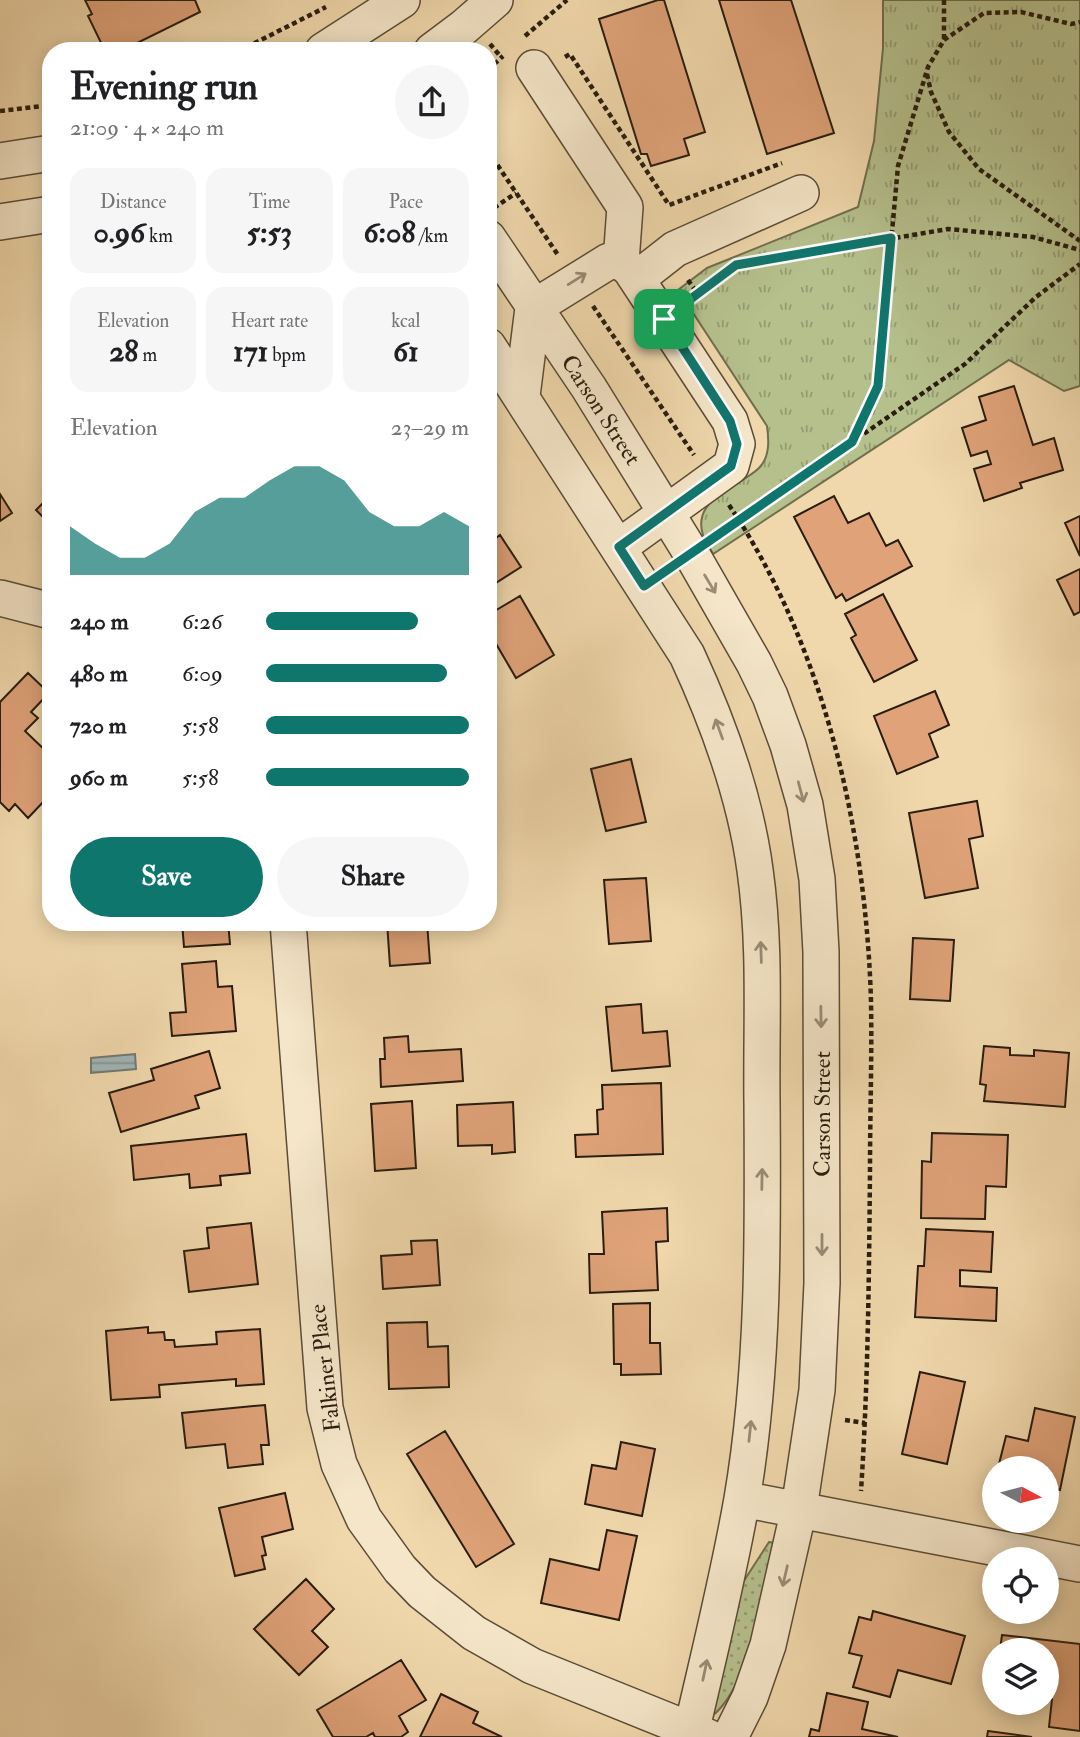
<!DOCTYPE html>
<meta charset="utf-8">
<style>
:root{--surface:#fff;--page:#f6f6f6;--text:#202124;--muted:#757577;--accent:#0f766e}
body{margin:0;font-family:"IM FELL Double Pica",serif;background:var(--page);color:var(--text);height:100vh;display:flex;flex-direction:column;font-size:26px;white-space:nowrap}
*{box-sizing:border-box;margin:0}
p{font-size:23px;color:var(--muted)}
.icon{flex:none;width:38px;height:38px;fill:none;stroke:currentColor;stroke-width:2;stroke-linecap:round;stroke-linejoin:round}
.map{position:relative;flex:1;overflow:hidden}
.panel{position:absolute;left:42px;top:42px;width:455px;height:889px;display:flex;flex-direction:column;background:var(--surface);border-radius:28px;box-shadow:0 4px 18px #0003}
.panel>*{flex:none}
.needle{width:46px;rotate:97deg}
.controls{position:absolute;left:982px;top:1456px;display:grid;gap:14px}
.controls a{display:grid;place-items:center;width:77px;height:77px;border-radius:50%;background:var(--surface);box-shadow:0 4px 18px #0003;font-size:35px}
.pin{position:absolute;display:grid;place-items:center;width:60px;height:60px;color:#fff;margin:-30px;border-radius:14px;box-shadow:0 4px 10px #0006}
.round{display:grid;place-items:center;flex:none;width:74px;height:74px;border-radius:37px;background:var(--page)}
.overview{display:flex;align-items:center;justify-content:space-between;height:119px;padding:0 28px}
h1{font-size:38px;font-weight:800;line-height:52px}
.metrics{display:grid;grid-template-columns:repeat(3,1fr);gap:10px;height:119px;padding:7px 28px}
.metrics div{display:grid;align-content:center;border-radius:18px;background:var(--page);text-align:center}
.metrics b{font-size:30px;font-weight:800}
.metrics small{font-size:19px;font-weight:400}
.metrics p{font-size:19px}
.chart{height:196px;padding:14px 28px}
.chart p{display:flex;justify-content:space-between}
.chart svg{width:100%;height:126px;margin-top:7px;fill:var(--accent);opacity:.7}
.cta{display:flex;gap:14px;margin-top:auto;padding:14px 28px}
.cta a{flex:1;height:80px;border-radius:42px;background:var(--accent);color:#fff;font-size:28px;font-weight:800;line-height:80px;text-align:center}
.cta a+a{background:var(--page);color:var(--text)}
ul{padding:0 28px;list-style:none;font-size:23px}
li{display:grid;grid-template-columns:112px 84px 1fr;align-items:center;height:52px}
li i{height:18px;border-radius:9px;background:var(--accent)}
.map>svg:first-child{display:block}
.grass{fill:url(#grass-dots);stroke:#6f6e4e;stroke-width:2}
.park{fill:url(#park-tufts);stroke:#6f6e4e;stroke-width:2}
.water{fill:url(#water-rules);stroke:#717974;stroke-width:2}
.building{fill:#dfa279;stroke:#291d0f;stroke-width:2}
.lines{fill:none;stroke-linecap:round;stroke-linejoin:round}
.minor-casing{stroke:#5b4c36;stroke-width:38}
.path{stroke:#291d0f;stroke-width:4.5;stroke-dasharray:5 3.5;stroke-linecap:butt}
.minor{stroke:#f5e6c9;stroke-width:35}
.oneway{stroke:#998c75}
.route-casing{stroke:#fff;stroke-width:14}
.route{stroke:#0f766e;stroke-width:9}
.labels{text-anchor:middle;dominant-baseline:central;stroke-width:6;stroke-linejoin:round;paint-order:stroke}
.street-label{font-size:23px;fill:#291d0f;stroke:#f5e6c9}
</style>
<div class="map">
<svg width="1080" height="1737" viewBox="0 0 1080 1737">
<defs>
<pattern id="grass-dots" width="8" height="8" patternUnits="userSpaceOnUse" patternTransform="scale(1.75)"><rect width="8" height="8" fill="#b5c08d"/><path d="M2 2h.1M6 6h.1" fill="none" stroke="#939b72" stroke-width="1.8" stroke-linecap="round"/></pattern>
<pattern id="park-tufts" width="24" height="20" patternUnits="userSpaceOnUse" patternTransform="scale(1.75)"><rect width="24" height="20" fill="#b5c08d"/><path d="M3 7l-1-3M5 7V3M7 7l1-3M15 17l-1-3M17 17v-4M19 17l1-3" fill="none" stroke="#939b72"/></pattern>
<pattern id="water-rules" width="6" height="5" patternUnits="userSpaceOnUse" patternTransform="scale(1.75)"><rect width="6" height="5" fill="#a1b6b7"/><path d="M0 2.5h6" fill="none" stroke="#839393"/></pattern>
</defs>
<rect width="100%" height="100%" fill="#f0d8ac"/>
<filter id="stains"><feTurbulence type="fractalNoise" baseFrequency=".00286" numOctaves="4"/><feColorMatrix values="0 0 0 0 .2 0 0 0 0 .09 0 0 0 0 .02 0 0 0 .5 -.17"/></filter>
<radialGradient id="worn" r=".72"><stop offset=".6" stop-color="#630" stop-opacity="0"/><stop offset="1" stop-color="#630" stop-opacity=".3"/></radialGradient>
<path class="grass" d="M 769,1542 L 775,1543 C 763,1592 751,1687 711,1717 L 740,1587 Z"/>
<path class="park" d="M 883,0 L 1080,0 L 1080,386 L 1064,391 L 1009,360 L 713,554 C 710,548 705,541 703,535 C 691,498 740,487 759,468 C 770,457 769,440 767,426 L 678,290 L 707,268 L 858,207 L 874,141 L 883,48 Z"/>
<path class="water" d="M 135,1054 L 136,1069 L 91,1073 L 91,1058 Z"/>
<path class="building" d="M 85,0 L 195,0 L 200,12 L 121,51 L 105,51 L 88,16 L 92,14 Z
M 658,0 L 664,0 L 705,132 L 684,139 L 689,155 L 651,166 L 647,154 L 641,154 L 599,19 Z
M 719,0 L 791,0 L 834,133 L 767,154 Z
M 1014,386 L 1033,445 L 1054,438 L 1063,470 L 1020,483 L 1022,488 L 984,501 L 974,469 L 991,464 L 987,451 L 971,456 L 962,428 L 986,420 L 979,397 Z
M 0,494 L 12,513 L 0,521 Z
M 51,495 L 51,525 L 36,510 Z
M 834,496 L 848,523 L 869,513 L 886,546 L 898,540 L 912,566 L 846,601 L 842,594 L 836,598 L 794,517 Z
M 1080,516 L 1080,556 L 1065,523 Z
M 488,526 L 496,538 L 500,535 L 521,567 L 488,588 Z
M 1080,569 L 1080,612 L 1074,615 L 1057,580 Z
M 883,594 L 917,660 L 874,682 L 851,638 L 856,635 L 845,614 Z
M 520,596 L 554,655 L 516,678 L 488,630 L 488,615 Z
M 28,673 L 49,693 L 31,712 L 38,718 L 25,731 L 51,756 L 51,804 L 46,799 L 28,818 L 15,804 L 9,811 L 0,802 L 0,702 Z
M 935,691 L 949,725 L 929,734 L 938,757 L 897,774 L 874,716 Z
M 631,759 L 646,822 L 606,831 L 591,769 Z
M 977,801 L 983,836 L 969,839 L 978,888 L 925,898 L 909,813 Z
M 646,878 L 651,941 L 609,944 L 604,880 Z
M 182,922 L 228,922 L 230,944 L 184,947 Z
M 387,922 L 427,922 L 430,963 L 390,966 Z
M 913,938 L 954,940 L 950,1001 L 910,999 Z
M 216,961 L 218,987 L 232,986 L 236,1031 L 172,1036 L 170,1013 L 186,1012 L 182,964 Z
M 641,1004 L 643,1033 L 667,1031 L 670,1066 L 612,1071 L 606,1007 Z
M 408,1036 L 409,1052 L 461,1049 L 463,1081 L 381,1087 L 380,1059 L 385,1059 L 384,1038 Z
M 984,1046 L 1010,1048 L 1010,1055 L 1034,1056 L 1034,1050 L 1069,1053 L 1065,1107 L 984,1101 L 986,1085 L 980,1084 Z
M 209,1051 L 220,1088 L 195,1096 L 199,1108 L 121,1132 L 109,1093 L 154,1080 L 151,1069 Z
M 661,1083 L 663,1154 L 576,1157 L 575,1135 L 598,1134 L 597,1110 L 603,1109 L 602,1085 Z
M 412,1101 L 416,1168 L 375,1171 L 371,1104 Z
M 513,1102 L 515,1152 L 492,1154 L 492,1145 L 458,1146 L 457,1105 Z
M 932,1133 L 1008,1135 L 1006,1187 L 986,1186 L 985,1219 L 921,1218 L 922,1161 L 931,1162 Z
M 246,1134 L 250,1173 L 220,1176 L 221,1185 L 190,1188 L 189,1174 L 134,1180 L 131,1146 Z
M 667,1208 L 668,1241 L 656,1242 L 658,1290 L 590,1293 L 589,1254 L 604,1254 L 602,1212 Z
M 251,1223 L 258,1284 L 189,1292 L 184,1251 L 209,1248 L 207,1228 Z
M 926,1229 L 993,1232 L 991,1272 L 960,1270 L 960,1286 L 997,1288 L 996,1321 L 915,1317 L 918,1266 L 924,1266 Z
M 437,1240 L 440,1285 L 383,1289 L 381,1256 L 412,1254 L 411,1241 Z
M 650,1303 L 650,1343 L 660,1343 L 661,1374 L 621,1375 L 621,1364 L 614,1364 L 613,1304 Z
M 427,1322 L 428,1347 L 448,1346 L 449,1387 L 389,1389 L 387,1323 Z
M 148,1327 L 148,1333 L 164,1332 L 165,1340 L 174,1340 L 175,1347 L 217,1344 L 216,1332 L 260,1329 L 264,1384 L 236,1386 L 236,1379 L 159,1385 L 160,1397 L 111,1400 L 106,1331 Z
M 920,1372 L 965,1382 L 947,1464 L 902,1454 Z
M 265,1405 L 269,1445 L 261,1445 L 263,1464 L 228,1468 L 225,1444 L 186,1448 L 182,1413 Z
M 1035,1408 L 1075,1417 L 1060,1490 L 1046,1487 L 1046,1468 L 998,1468 L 1006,1436 L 1028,1441 Z
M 445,1431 L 514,1544 L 476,1567 L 407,1454 Z
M 621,1442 L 655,1449 L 642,1516 L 585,1504 L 592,1465 L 616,1469 Z
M 285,1493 L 293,1529 L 262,1537 L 266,1555 L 262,1556 L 265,1569 L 235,1576 L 219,1508 Z
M 607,1530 L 637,1536 L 619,1620 L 541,1603 L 550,1559 L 599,1570 Z
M 306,1579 L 334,1609 L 312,1631 L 328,1647 L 299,1675 L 254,1629 Z
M 873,1611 L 965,1636 L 951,1684 L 898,1670 L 890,1697 L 853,1687 L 862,1656 L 849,1653 L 859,1617 L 871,1620 Z
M 1002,1635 L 1080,1644 L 1080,1731 L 1049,1727 L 1052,1699 L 1046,1698 L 1046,1650 L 1000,1650 Z
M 401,1660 L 426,1700 L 399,1716 L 408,1732 L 401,1737 L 375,1737 L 373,1733 L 366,1737 L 333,1737 L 317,1710 Z
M 827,1693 L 868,1702 L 862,1729 L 898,1737 L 809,1737 L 811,1729 L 819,1731 Z
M 441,1694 L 478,1712 L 473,1723 L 502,1737 L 420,1737 Z
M 988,1731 L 1032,1737 L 987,1737 Z"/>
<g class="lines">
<defs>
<path id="minor" d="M 323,51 L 402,0
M 432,51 L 464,27 L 495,0
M 534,68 L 625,207 L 621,262
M 0,161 L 51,153
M 0,222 L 51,214
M 488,238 L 589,388 L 691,553 L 754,663 L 770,696 L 788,745 L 805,805 L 817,879 L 821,952 L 822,1283 L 817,1390 L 799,1509 L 768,1645 L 750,1697 L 730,1737
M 638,278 L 675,249 L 801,193
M 488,346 L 687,655 C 719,724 745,795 755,870 C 766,947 761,1025 762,1102 C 763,1234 764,1369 742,1499 C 728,1579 708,1658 690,1737
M 522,396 L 533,308 L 609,261 L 621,262 L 630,269 L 730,421 L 737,444 L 731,466 L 619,547
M 0,598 L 51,611
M 288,922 L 325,1408 L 339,1464 L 364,1519 L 400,1569 L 422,1592 L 474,1633 L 532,1666 L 708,1737
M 742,1499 L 1080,1564"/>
</defs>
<use href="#minor" class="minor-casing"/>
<path class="path" d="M 525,36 L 567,0
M 944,39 L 944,0
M 490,44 L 501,57
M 239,51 L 326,7
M 565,57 L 570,54 L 669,205 L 782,163
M 488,70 L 503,56
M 927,74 L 931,92 L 949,132 L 979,169 L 1080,241
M 0,111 L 51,105
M 488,151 L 558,255
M 494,208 L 516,193
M 688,280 L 698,294
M 689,301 L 736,265 L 948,229 L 1033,237 L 1080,250
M 593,306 L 694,455
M 852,441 L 878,386 L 898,166 L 928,67 L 944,40 L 984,13 L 1021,12 L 1071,24 L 1080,22
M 729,505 C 825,647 866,832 871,1001 C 872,1057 870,1114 870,1170 C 869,1277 868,1384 861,1491
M 717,535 L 965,364 L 1036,297 L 1080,264
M 845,1420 L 865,1423"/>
<use href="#minor" class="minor"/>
</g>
<defs><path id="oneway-shaft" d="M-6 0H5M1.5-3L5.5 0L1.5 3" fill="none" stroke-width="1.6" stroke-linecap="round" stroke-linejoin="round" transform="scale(1.75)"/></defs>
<g class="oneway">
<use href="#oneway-shaft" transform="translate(577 279) rotate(-32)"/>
<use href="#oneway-shaft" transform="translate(710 584) rotate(59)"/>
<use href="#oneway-shaft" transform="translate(719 729) rotate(-110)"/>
<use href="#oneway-shaft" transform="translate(801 792) rotate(75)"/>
<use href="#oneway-shaft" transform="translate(761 952) rotate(-92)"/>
<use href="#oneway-shaft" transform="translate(821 1017) rotate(89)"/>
<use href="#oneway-shaft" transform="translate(762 1179) rotate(-89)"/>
<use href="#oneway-shaft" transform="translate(822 1245) rotate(90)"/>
<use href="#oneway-shaft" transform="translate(750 1431) rotate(-84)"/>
<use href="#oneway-shaft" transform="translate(785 1576) rotate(103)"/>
<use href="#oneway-shaft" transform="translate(705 1670) rotate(-78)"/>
</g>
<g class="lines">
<defs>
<path id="route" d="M 891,238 L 878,386 L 852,442 L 644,586 L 619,547 L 731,466 L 737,444 L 730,421 L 664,319 L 736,265 Z"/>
</defs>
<use href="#route" class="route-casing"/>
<use href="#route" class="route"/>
</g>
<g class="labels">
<g class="street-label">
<text transform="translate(601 410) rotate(57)">Carson Street</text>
<text transform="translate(822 1114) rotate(-90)">Carson Street</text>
<text transform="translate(325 1368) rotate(-97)">Falkiner Place</text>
</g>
</g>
<rect width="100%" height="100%" filter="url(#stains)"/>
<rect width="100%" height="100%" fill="url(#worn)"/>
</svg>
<div class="controls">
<a><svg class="needle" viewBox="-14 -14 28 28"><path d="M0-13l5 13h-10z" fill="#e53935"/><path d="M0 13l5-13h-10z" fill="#757577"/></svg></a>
<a><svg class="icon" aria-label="locate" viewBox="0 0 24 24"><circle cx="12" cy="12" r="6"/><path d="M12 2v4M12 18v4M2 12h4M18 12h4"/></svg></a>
<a><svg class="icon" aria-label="layers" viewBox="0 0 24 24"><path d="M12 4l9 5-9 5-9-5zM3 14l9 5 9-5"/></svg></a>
</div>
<div class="pin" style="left:664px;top:319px;background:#1e9e55"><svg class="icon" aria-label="arrive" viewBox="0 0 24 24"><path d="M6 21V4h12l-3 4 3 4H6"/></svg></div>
<section class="panel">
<div class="overview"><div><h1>Evening run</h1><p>21:09 · 4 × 240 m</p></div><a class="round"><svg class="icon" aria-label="share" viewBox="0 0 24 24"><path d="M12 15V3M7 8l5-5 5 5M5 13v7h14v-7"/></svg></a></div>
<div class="metrics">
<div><p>Distance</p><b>0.96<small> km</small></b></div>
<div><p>Time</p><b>5:53</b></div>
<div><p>Pace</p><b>6:08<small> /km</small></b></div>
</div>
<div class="metrics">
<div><p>Elevation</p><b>28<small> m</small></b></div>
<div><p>Heart rate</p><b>171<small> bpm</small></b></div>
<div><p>kcal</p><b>61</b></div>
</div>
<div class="chart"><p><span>Elevation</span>23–29 m</p>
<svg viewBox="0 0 160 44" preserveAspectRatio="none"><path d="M0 44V27L10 33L20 38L30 38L40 33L50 22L60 17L70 17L80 11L90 6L100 6L110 11L120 22L130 27L140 27L150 22L160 27V44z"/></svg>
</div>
<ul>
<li><b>240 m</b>6:26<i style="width:75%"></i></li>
<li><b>480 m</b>6:09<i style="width:89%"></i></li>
<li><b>720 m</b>5:58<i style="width:100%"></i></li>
<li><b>960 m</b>5:58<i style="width:100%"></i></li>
</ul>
<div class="cta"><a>Save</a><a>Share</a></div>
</section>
</div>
